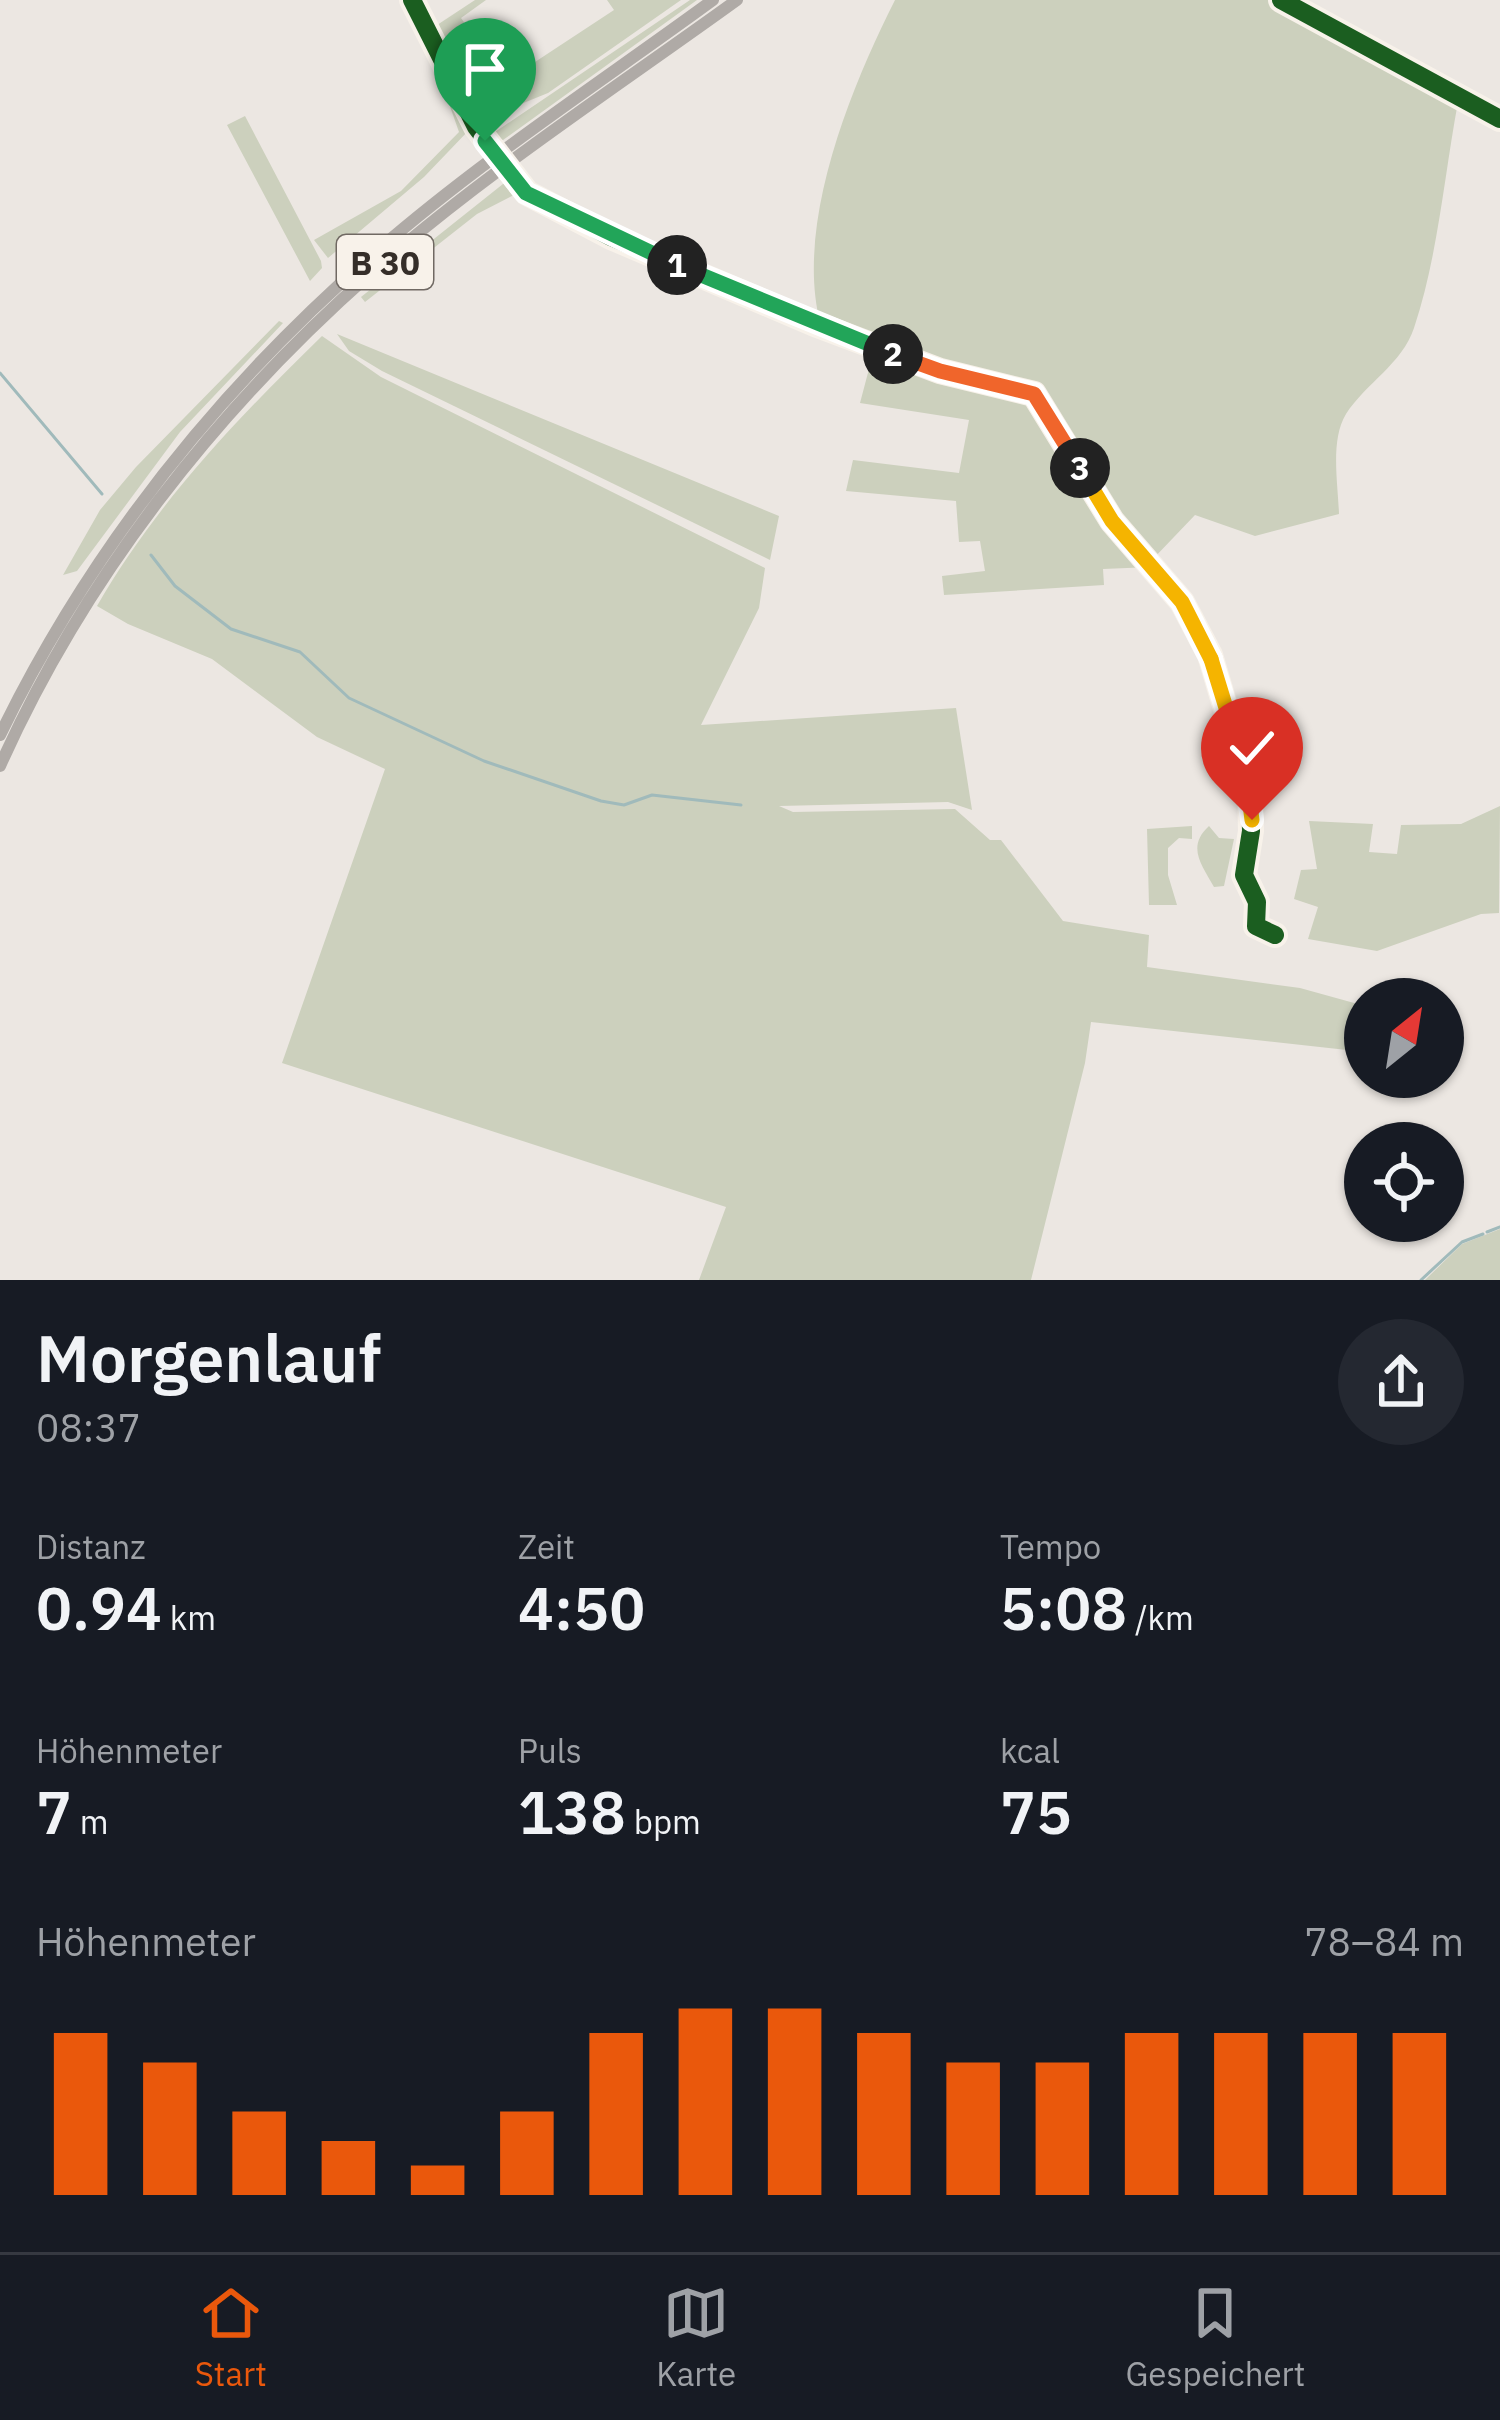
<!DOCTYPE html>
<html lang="de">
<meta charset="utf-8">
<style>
:root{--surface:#171b24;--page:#242831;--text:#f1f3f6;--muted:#9ea1a6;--line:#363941;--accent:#ea580c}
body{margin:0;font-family:"IBM Plex Sans",sans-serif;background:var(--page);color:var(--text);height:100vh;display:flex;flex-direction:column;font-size:45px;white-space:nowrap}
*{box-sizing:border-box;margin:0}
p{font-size:39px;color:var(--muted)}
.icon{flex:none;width:66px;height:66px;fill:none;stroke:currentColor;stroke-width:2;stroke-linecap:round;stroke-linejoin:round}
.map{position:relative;height:1280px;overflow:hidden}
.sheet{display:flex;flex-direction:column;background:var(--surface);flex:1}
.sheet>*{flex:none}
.needle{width:78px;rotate:30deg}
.tools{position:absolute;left:1344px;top:978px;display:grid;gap:24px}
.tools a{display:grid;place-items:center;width:120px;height:120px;border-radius:50%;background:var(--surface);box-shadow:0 3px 9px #0004;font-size:60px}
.pin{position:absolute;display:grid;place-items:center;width:102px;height:102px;color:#fff;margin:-123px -51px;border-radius:50% 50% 50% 0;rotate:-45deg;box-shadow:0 0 12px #0007}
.pin .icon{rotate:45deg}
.km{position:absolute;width:60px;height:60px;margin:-30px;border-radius:50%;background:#222;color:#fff;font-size:33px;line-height:60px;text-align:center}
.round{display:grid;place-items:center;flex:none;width:126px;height:126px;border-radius:63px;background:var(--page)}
.summary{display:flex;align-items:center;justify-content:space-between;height:204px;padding:0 36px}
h1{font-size:66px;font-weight:600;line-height:90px}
.stats{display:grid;grid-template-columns:repeat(3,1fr);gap:18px;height:204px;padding:12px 36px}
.stats div{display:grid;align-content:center}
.stats b{font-size:60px;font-weight:600}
.stats small{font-size:33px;font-weight:400}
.stats p{font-size:33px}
.chart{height:336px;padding:24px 36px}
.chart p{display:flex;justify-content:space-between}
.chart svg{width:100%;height:216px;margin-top:12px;stroke:var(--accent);stroke-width:6}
.tab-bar{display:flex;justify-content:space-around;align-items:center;height:168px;border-top:3px solid var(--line);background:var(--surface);font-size:33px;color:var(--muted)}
.tab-bar a{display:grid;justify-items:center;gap:6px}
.tab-bar .active{color:var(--accent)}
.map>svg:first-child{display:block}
.green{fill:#ccd0bd}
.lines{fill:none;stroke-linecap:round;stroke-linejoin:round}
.stream{stroke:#a0babb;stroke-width:3}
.minor{stroke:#c4c0bb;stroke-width:8}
.tertiary{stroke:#c4c0bb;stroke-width:9}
.trunk{stroke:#afaaa6;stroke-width:12}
.minor-bridge{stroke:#c4c0bb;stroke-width:8}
.cycleway-casing{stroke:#f8f2ea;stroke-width:26}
.cycleway{stroke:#1b5e20;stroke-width:18}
.split-1-casing{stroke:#fff;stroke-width:24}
.split-2-casing{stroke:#fff;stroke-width:24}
.split-3-casing{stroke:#fff;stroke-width:24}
.split-4-casing{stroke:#fff;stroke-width:24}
.split-5-casing{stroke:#fff;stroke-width:24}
.split-1{stroke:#22a559;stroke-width:15}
.split-2{stroke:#22a559;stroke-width:15}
.split-3{stroke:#f0652b;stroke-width:15}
.split-4{stroke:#f5b400;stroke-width:15}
.split-5{stroke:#f5b400;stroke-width:15}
.labels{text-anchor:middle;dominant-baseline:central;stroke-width:12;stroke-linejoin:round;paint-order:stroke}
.shield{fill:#f8f2ea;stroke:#706963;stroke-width:3}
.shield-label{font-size:33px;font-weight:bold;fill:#352e29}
</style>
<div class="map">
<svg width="1500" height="1280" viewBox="0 0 1500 1280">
<rect width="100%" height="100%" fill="#ece7e2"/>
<path class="green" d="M 475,0 L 486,0 L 461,18 L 506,81 L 614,10 L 607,0 L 681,0 L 548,93 L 486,118 L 472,111 L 431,29 Z
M 690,0 L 697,0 L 503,140 L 496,138 L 495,132 Z
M 895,0 L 1274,0 L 1458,102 C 1444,177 1438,256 1414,328 C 1402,364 1366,383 1346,414 C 1330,440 1338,484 1339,514 L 1255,536 L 1195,515 L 1152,560 L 1116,519 L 1036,392 L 937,367 L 820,322 C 795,224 851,87 895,0 Z
M 445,75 L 470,129 L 424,177 L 328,258 L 314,240 L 401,191 L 459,132 L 440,78 Z
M 245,116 L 321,261 L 322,268 L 310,281 L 227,125 Z
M 508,180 L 518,193 L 477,214 L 365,302 L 361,297 Z
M 279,321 L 283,323 L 180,432 L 77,571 L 63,575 L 100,510 L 136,467 Z
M 337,334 L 779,516 L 770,560 L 382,371 L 349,351 Z
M 322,336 L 381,377 L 765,568 L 759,608 L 701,725 L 956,708 L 972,810 L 948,802 L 779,806 L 793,812 L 955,809 L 990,840 L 1001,840 L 1063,921 L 1149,935 L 1147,967 L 1300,988 L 1365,1006 L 1365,1052 L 1091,1022 L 1085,1063 L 1031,1280 L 699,1280 L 726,1207 L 282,1063 L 385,769 L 317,737 L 212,659 L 128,624 L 97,606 C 157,502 237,419 322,336 Z
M 874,350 L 1028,395 L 1113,525 L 1151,567 L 1103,569 L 1104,585 L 944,595 L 942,576 L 985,571 L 980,541 L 959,542 L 956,501 L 846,491 L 853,460 L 959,473 L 969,420 L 860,403 Z
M 1500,806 L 1499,913 L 1481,914 L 1377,951 L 1308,939 L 1318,907 L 1294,899 L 1301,870 L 1317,869 L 1309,821 L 1373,824 L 1369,852 L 1397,854 L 1401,825 L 1461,824 Z
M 1192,826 L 1192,839 L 1179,838 L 1168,848 L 1168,875 L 1177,905 L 1149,905 L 1147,829 Z
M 1209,826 L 1219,838 L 1234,839 L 1224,886 L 1214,887 C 1202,865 1186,847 1209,826 Z
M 1500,1229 L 1500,1280 L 1425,1280 L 1462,1244 Z"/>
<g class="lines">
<path class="stream" d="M 0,373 L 102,494
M 151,555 L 175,586 L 231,629 L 300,652 L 349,698 L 484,761 L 601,801 L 624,805 L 652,795 L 741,805
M 1487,1232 L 1500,1227
M 1421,1280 L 1462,1242 L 1483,1234"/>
<path class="minor" d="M 412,0 L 485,141
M 519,185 L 611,237 L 815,324 L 940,371 L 1034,394 L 1112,521 L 1182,602 L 1210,655 L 1250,790 L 1251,831 L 1244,875 L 1257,902 L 1256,926 L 1275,935"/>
<path class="tertiary" d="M 1281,0 L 1500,119"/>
<path class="trunk" d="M 0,735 C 91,548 221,386 378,250 C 483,159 601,82 713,0
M 0,766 C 85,576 216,410 371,273 C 485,173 614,89 737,0"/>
<path class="minor-bridge" d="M 485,141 L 519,185"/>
<defs>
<path id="cycleway" d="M 412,0 L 476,127 L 527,193 L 611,237 L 815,324 L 940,371 L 1034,394 L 1112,521 L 1182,602 L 1210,655 L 1250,790 L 1251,831 L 1244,875 L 1257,902 L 1256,926 L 1275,935
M 1281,0 L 1500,119"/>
</defs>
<use href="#cycleway" class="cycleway-casing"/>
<use href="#cycleway" class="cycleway"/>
</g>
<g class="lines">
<defs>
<path id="split-1" d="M 485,141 L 526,193 L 677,265"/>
<path id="split-2" d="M 677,265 L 893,354"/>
<path id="split-3" d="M 893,354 L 940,371 L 1034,394 L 1080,468"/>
<path id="split-4" d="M 1080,468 L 1112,521 L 1182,602 L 1211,659"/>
<path id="split-5" d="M 1211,659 L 1246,773 L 1252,820"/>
</defs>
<use href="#split-1" class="split-1-casing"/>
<use href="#split-2" class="split-2-casing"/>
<use href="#split-3" class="split-3-casing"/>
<use href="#split-4" class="split-4-casing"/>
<use href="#split-5" class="split-5-casing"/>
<use href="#split-1" class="split-1"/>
<use href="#split-2" class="split-2"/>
<use href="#split-3" class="split-3"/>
<use href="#split-4" class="split-4"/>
<use href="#split-5" class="split-5"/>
</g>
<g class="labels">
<rect class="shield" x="337" y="235" width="96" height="54" rx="9"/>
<g class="shield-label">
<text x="385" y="262">B 30</text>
</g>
</g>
</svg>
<div class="tools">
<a><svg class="needle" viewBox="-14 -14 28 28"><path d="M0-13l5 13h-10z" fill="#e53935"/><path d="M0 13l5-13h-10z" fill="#9ea1a6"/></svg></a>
<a><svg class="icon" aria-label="locate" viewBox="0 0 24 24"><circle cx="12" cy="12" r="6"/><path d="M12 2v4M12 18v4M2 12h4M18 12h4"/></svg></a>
</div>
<div class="pin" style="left:485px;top:141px;background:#1e9e55"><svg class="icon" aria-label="arrive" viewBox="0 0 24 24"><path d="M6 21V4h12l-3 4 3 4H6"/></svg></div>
<div class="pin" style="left:1252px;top:820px;background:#d93025"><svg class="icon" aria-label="check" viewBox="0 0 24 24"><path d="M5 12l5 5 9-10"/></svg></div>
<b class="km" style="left:677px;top:265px">1</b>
<b class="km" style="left:893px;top:354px">2</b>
<b class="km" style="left:1080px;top:468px">3</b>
</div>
<section class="sheet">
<div class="summary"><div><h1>Morgenlauf</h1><p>08:37</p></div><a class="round"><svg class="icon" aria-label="share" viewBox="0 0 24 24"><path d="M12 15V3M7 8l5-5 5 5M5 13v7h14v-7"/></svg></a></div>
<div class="stats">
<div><p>Distanz</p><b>0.94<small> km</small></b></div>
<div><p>Zeit</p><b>4:50</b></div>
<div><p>Tempo</p><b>5:08<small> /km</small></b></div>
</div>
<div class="stats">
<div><p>Höhenmeter</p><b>7<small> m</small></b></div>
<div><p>Puls</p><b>138<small> bpm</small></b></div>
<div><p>kcal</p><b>75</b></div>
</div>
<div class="chart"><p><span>Höhenmeter</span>78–84 m</p>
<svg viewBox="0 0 160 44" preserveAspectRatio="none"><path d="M5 44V11M15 44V17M25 44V27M35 44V33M45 44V38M55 44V27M65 44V11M75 44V6M85 44V6M95 44V11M105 44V17M115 44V17M125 44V11M135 44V11M145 44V11M155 44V11"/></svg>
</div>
</section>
<nav class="tab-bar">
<a class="active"><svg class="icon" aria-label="home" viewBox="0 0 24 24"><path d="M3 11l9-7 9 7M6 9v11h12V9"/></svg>Start</a>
<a><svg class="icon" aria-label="map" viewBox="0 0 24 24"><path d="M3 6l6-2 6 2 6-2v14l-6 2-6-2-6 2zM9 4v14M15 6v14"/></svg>Karte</a>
<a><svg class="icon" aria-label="saved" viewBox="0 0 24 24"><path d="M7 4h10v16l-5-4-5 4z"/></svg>Gespeichert</a>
</nav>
